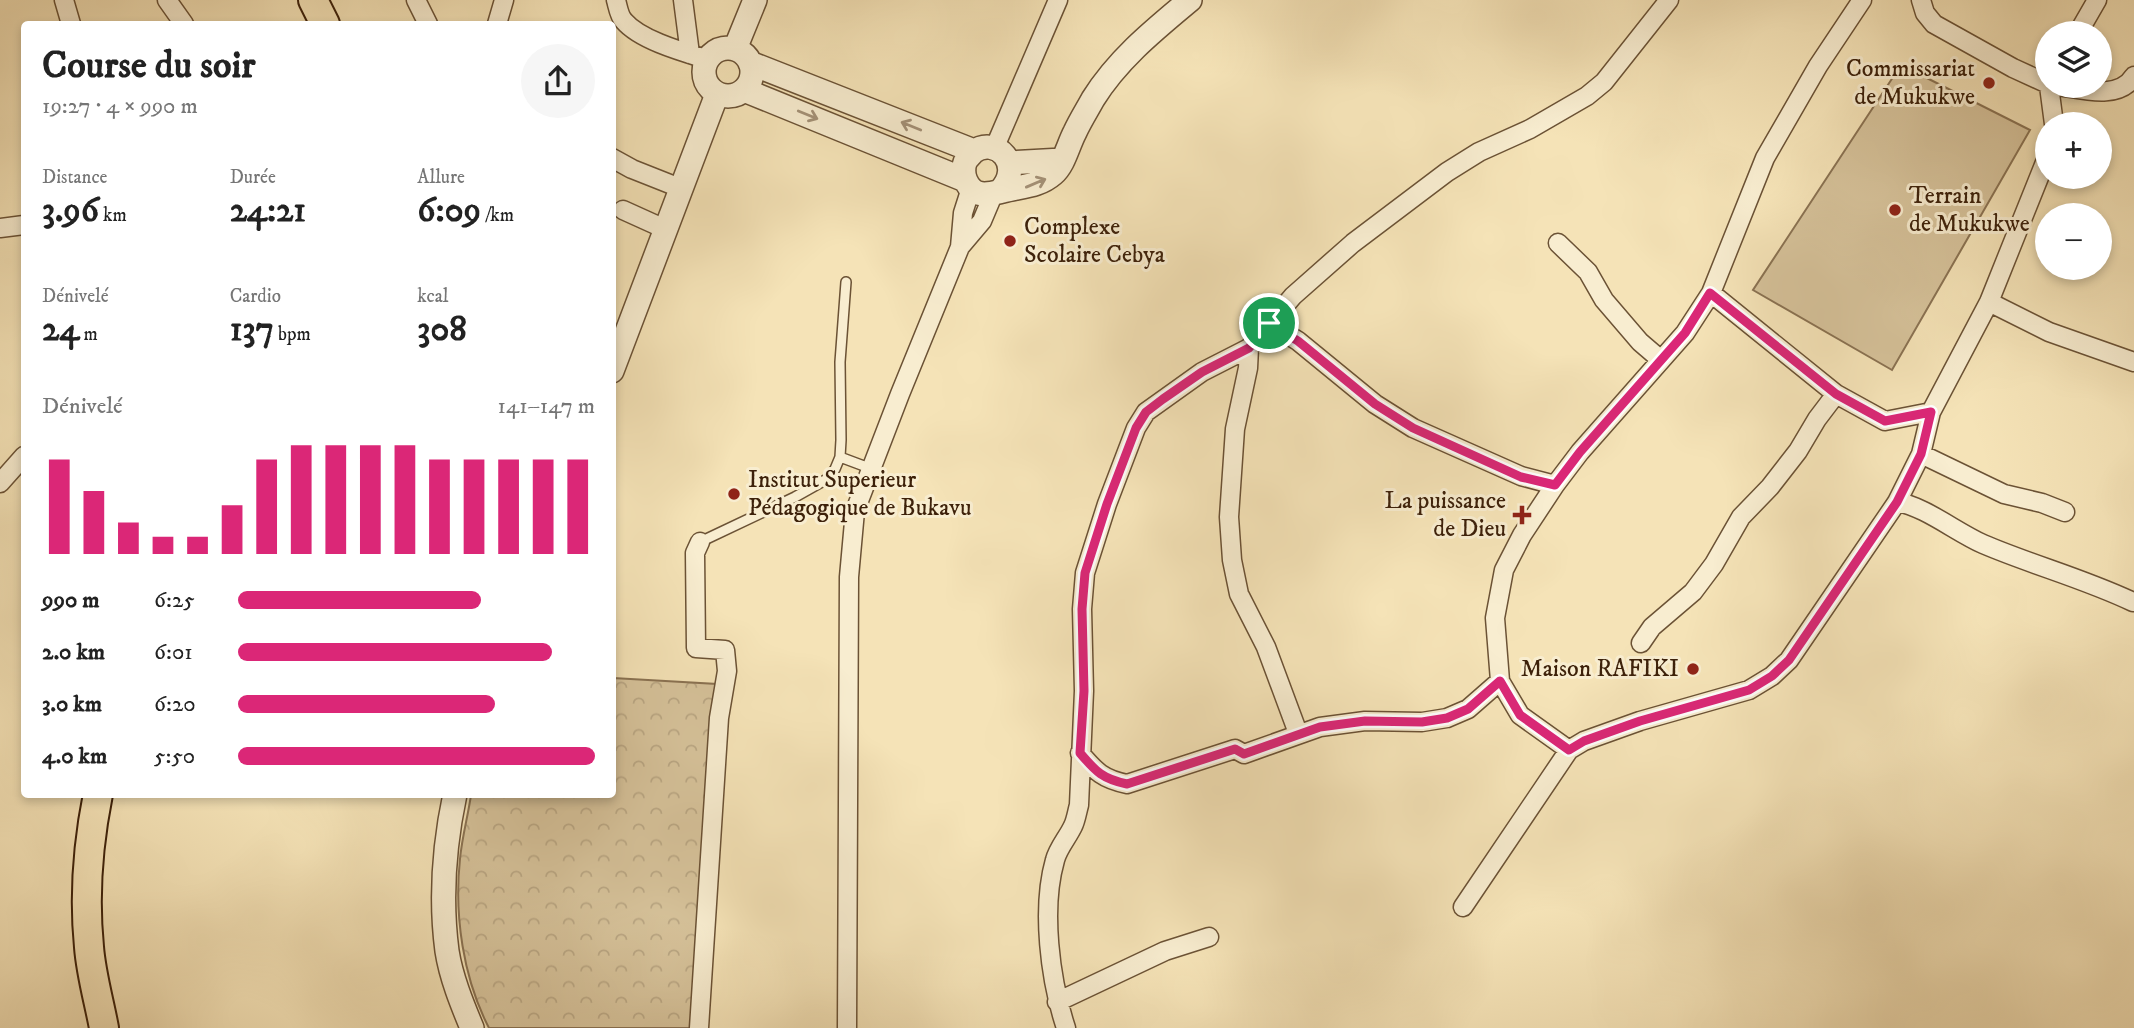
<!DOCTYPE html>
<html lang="fr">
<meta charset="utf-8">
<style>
:root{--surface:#fff;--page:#f6f6f6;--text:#222;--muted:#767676;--accent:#db2777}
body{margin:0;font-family:"IM FELL DW Pica",serif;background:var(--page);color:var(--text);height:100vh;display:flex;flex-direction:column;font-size:26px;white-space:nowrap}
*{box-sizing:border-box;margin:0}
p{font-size:23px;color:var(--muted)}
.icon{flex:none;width:38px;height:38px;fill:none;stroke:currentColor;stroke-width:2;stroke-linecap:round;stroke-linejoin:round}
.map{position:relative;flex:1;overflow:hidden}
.drawer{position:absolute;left:21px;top:21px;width:595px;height:777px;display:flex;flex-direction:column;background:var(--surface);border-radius:7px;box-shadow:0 4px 10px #0003}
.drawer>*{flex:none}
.buttons{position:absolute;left:2035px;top:21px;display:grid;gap:14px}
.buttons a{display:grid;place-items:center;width:77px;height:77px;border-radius:50%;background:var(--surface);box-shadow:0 4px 10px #0003;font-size:35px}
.pin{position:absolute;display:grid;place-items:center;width:60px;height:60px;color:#fff;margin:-30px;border:4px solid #fff;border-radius:50%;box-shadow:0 2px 7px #0007}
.round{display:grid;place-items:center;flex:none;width:74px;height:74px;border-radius:37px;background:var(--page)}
.headline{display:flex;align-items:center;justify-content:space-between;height:119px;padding:0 21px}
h1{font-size:38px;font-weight:700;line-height:52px}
.figures{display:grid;grid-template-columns:repeat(3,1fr);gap:10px;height:119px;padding:7px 21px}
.figures div{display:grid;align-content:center}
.figures b{font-size:35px;font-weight:700}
.figures small{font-size:19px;font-weight:400}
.figures p{font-size:19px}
.chart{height:196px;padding:14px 21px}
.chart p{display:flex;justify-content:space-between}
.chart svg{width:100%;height:126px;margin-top:7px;stroke:var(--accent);stroke-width:6}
ul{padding:0 21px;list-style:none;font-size:23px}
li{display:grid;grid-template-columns:112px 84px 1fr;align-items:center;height:52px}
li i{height:18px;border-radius:9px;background:var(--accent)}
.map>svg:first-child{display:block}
.forest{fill:url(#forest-crowns);stroke:#8a7252;stroke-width:2}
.garden{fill:#d6c29a;stroke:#8a7252;stroke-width:2}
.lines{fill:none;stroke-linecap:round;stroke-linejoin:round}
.service-casing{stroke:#6b5235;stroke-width:12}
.minor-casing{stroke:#6b5235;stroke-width:21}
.tertiary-casing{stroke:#6b5235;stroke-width:26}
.primary-casing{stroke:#3d210a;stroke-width:32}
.service{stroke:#f8edd0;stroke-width:9}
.minor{stroke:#f8edd0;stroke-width:18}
.tertiary{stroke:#f8edd0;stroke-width:23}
.primary{stroke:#f5e3b7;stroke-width:28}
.oneway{stroke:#a49177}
.route-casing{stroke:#fff;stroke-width:14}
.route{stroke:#db2777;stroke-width:9}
.poi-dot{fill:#8f2418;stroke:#f8edd0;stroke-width:2.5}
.labels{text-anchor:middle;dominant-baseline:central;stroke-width:6;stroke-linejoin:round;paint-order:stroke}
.poi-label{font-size:24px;fill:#3d210a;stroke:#f8edd0;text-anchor:end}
</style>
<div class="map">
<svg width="2134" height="1028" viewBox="0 0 2134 1028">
<defs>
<pattern id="forest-crowns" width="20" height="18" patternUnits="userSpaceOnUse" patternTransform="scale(1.75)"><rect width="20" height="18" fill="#d6c29a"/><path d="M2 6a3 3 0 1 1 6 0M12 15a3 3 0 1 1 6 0" fill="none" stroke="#b9a683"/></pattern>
</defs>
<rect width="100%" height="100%" fill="#f5e3b7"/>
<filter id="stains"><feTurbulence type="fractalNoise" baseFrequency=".00286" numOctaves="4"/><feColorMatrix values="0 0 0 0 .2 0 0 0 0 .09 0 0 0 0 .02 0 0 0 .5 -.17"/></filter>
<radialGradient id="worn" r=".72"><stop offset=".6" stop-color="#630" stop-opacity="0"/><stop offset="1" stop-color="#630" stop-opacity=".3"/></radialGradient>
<path class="forest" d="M 613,678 L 717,684 L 699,1028 L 489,1028 C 463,978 454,915 460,859 C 462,837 468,816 471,795 L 612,794 Z"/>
<path class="garden" d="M 1901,65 L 2030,130 L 1892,370 L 1753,290 Z"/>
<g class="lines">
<defs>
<path id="service" d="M 840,457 L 872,469
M 700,542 L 795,497 L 827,479 L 835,469 L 840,457 L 841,440 L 840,362 L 846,282"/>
<path id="minor" d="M 64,0 L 71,24
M 167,0 L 184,24
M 416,0 L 428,24
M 616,0 C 618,7 619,16 624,21 C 640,40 683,52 706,59
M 683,0 L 690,54
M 1921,0 L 1925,13 L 1934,24 L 2013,68 L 2048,84
M 497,24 L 504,0
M 2078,33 L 2097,0
M 2049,86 L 2054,124
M 2058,86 C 2081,89 2119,101 2134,76
M 994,149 L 1058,0
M 612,158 L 632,169 L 680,188
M 623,210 L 665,229
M 0,228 L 24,225
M 1558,243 L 1588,272 L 1604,300 L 1640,342 L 1661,360
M 960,247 L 963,213 L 971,188
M 1711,293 L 1836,394 L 1885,421 L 1931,412
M 1989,302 L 2049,332 L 2134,362
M 1269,323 L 1298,341 L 1375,404 L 1413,428 L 1521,476 L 1555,485
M 1249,348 L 1248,368 L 1235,429 L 1229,517 L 1232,560 L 1239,594 L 1266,647 L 1298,733
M 1921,454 L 2004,494 L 2042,503 L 2065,512
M 0,483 L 24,456
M 1897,502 C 1924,506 1956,532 1983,544 C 2032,565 2085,579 2133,602
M 1641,643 L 1652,627 L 1693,592 L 1714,564 L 1741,517 L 1770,487 L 1798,451 L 1817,419 L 1836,394
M 1569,750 L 1520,715 L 1500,681 L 1495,618 L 1504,570 L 1522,535 L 1555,485 L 1580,452 L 1685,333 L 1711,293 L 1765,158 L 1818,66 L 1862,0
M 1080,753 C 1096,772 1103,779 1127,784 L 1235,749 L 1244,754 L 1320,727 L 1365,721 L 1422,722 L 1447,718 L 1468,709 L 1500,681
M 1463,907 L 1569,750 L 1584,741 L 1640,721 L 1749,690 L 1772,676 L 1789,660 L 1897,502 L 1921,454 L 1931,412 L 1989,302 L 2048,155
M 1057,1002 L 1165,951 L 1209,937
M 699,1028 L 719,718 L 727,671 L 725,650 L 696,648 L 695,553 L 700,542
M 847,1028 L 849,577 L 855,511 L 900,394 L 960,247 L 982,221 L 993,195
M 1066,1028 C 1050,980 1041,909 1055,860 C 1058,848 1068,837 1073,826 C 1076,820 1077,812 1079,805 L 1084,691 L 1082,609 L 1085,573 L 1107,504 L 1136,428 L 1146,412 L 1202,372 L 1249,348 L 1293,296 L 1353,243 L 1447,172 L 1479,152 L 1530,129 L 1587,96 L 1604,82 L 1669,0"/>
<path id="tertiary" d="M704 72a24 24 0 1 1 48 0a24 24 0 1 1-48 0Z
M 735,49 L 755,0
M 750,63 L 974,151
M 744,90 L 965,180
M 1009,163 L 1062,160
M 1000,191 C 1025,165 996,135 973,152 C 972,153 967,159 966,160 C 963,166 963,175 966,181 C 974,199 989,194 1003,191 C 1021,186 1038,187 1053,174 C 1064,165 1068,145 1075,132 C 1080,121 1087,110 1093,99 C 1118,59 1154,30 1190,0
M 612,371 L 717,94
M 455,794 C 444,846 440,898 447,951 C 451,977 462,1004 472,1028"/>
<path id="primary" d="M 313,0 L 325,24
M 98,794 C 88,844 84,897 89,947 C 91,974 99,1001 104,1028"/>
</defs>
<use href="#service" class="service-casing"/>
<use href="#minor" class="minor-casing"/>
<use href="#tertiary" class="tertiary-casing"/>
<use href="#primary" class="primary-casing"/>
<use href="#service" class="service"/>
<use href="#minor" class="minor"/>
<use href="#tertiary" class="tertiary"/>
<use href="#primary" class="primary"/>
</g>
<defs><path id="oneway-shaft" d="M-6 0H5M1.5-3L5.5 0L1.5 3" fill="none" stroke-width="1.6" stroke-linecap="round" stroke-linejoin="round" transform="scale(1.75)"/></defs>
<g class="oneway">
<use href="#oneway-shaft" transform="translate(808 115) rotate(22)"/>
<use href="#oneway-shaft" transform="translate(911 126) rotate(-158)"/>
<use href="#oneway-shaft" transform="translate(1036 183) rotate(-23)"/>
</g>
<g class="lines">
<defs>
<path id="route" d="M 1710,293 L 1836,394 L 1885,421 L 1931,412 L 1921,454 L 1897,502 L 1789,660 L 1772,676 L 1749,690 L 1640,721 L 1584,741 L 1569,750 L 1520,715 L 1500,681 L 1468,709 L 1447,718 L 1422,722 L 1365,721 L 1320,727 L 1244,754 L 1235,749 L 1127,784 C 1103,779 1096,772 1080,753 L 1084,691 L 1082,609 L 1085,573 L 1107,504 L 1136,428 L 1146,412 L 1163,399 L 1202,372 L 1249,348 L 1269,323 L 1298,341 L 1375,404 L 1413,428 L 1521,477 L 1555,485 L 1580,452 L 1685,333 Z"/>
</defs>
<use href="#route" class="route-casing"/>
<use href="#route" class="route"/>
</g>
<g class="poi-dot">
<circle cx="1989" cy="83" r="7"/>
<circle cx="1895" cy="210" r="7"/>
<circle cx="1010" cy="241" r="7"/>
<circle cx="734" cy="494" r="7"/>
<path d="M1518.5 504.5h7v7h7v7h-7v7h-7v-7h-7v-7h7z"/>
<circle cx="1693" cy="669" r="7"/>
</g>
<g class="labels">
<g class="poi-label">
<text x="1975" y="69">Commissariat<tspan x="1975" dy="28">de Mukukwe</tspan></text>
<text x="1909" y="196" text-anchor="start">Terrain<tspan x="1909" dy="28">de Mukukwe</tspan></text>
<text x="1024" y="227" text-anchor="start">Complexe<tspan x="1024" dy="28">Scolaire Cebya</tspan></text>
<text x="748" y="480" text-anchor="start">Institut Superieur<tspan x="748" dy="28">Pédagogique de Bukavu</tspan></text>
<text x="1506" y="501">La puissance<tspan x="1506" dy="28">de Dieu</tspan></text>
<text x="1679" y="669">Maison RAFIKI</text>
</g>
</g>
<rect width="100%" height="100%" filter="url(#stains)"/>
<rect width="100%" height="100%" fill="url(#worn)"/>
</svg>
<div class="buttons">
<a><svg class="icon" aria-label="layers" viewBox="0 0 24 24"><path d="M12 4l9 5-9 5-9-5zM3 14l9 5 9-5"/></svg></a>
<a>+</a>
<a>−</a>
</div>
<div class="pin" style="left:1269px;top:323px;background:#1e9e55"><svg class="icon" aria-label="arrive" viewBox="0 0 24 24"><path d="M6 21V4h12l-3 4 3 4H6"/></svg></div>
<section class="drawer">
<div class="headline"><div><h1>Course du soir</h1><p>19:27 · 4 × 990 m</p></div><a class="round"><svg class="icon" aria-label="share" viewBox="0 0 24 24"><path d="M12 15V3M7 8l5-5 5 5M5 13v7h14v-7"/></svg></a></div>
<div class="figures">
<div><p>Distance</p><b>3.96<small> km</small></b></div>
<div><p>Durée</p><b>24:21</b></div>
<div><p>Allure</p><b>6:09<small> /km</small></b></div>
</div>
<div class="figures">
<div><p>Dénivelé</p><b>24<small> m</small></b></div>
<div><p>Cardio</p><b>137<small> bpm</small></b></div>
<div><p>kcal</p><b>308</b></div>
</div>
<div class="chart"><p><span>Dénivelé</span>141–147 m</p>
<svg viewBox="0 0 160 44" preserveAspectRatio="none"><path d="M5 44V11M15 44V22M25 44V33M35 44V38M45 44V38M55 44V27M65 44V11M75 44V6M85 44V6M95 44V6M105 44V6M115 44V11M125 44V11M135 44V11M145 44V11M155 44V11"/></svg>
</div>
<ul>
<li><b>990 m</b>6:25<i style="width:68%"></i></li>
<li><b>2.0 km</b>6:01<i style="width:88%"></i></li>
<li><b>3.0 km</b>6:20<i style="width:72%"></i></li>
<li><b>4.0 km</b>5:50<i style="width:100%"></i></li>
</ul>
</section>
</div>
